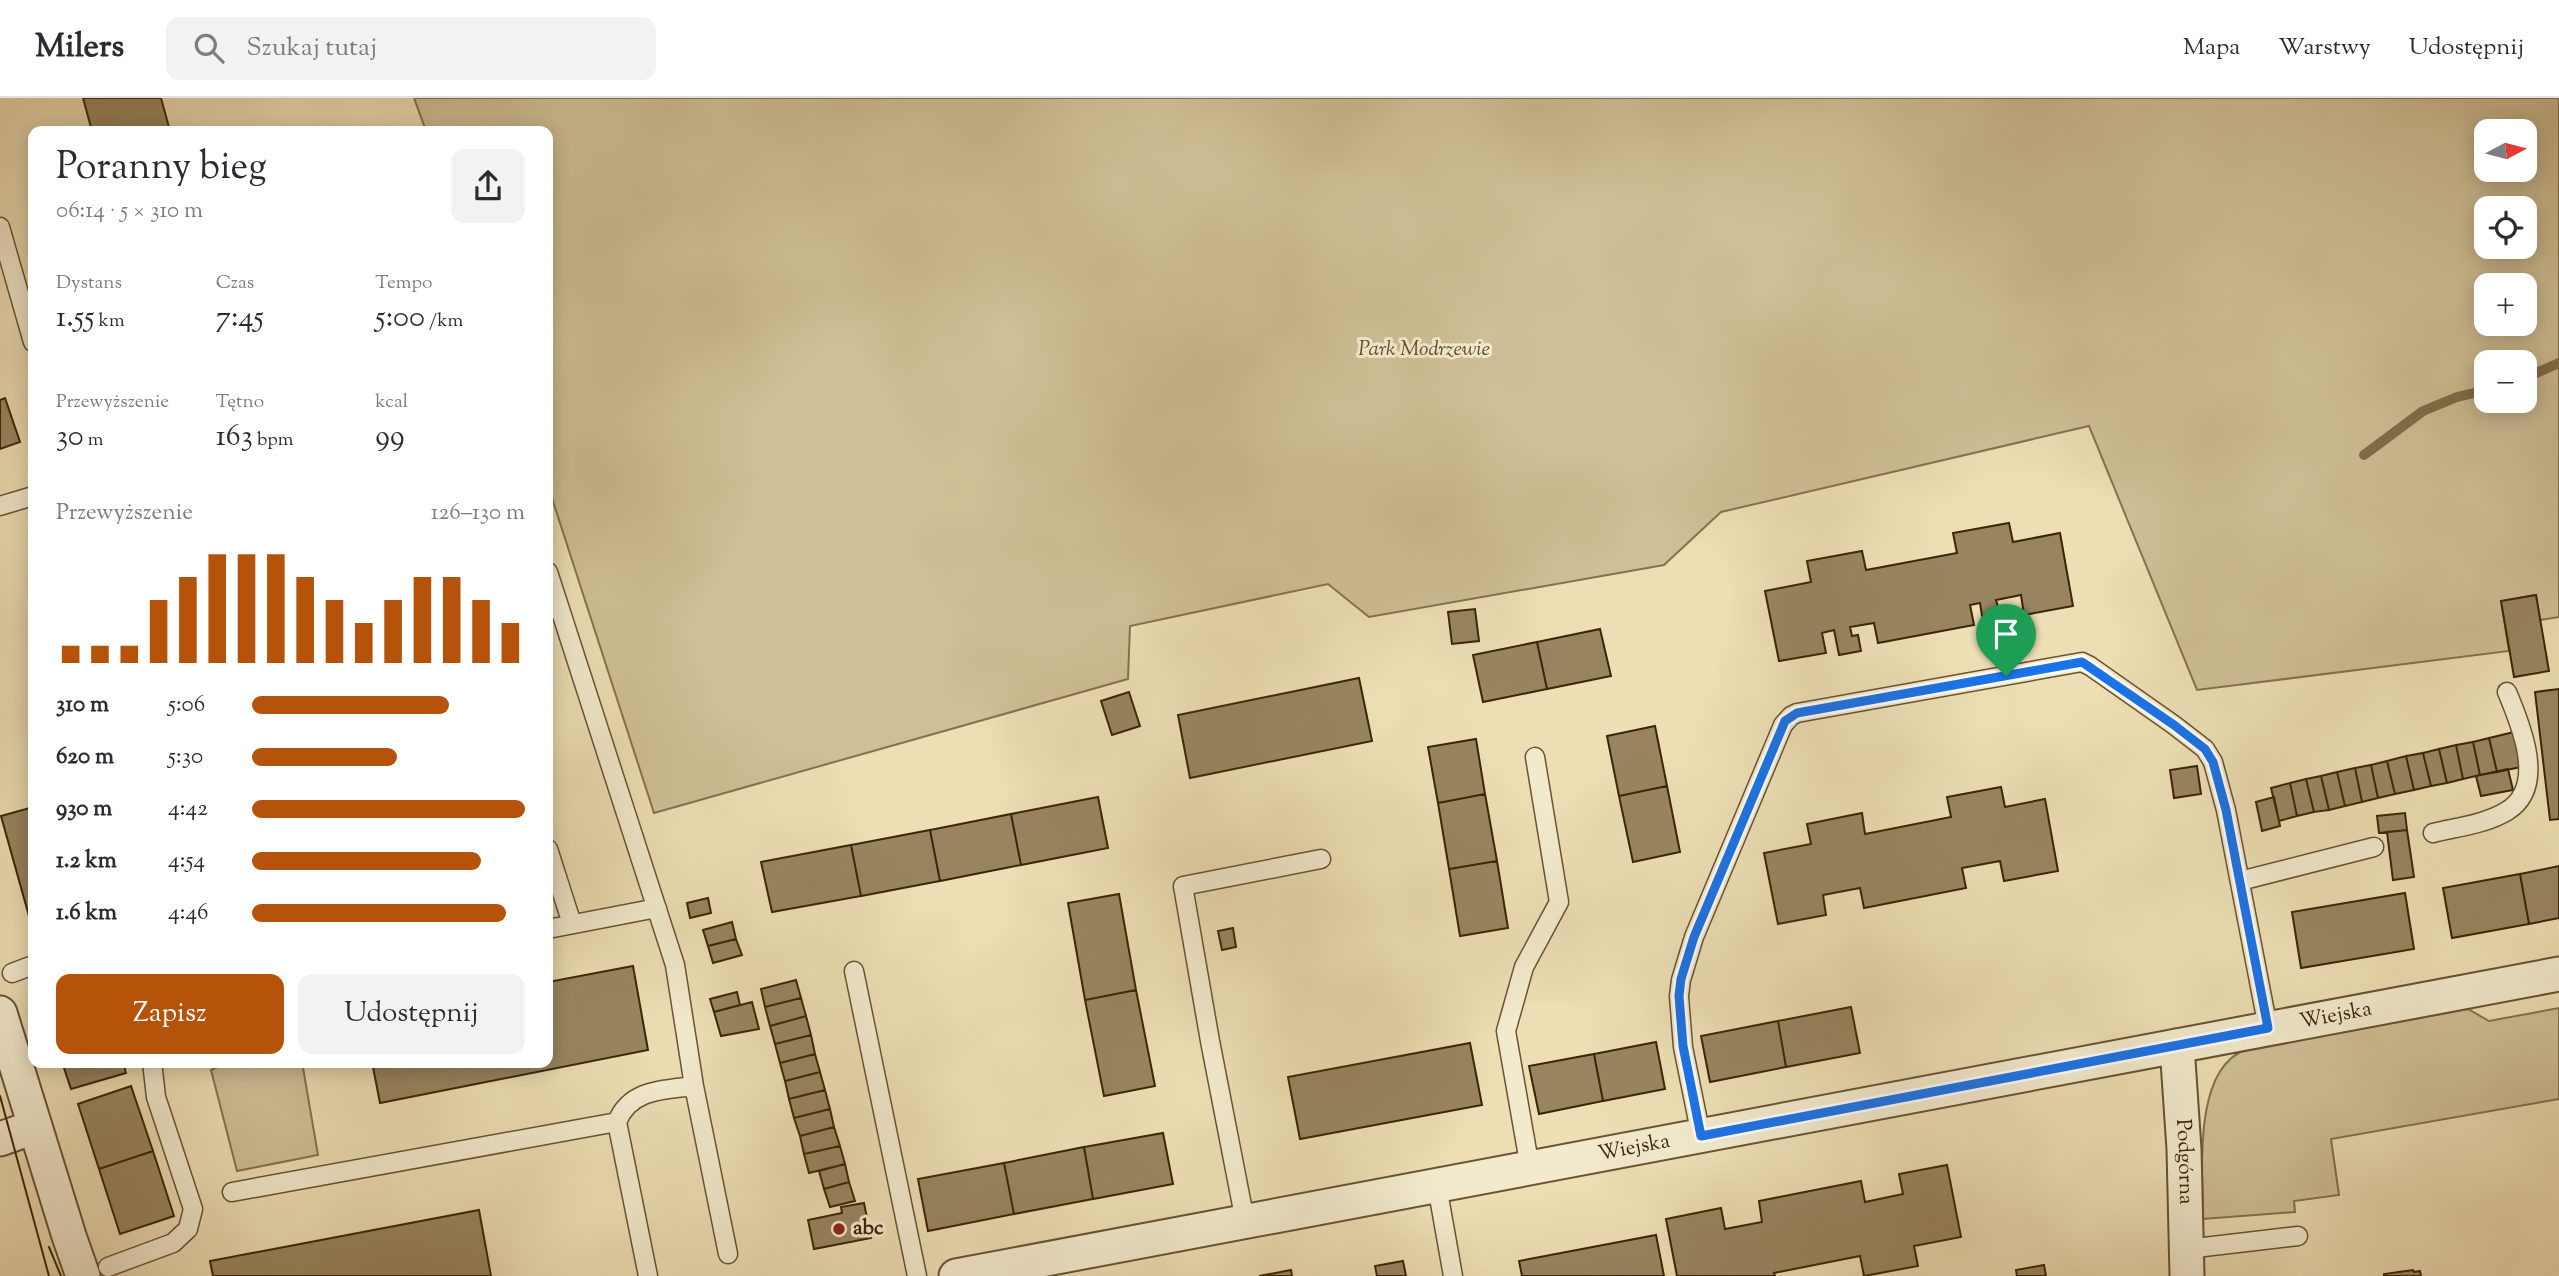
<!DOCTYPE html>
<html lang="pl">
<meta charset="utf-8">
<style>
:root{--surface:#fff;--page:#f2f2f3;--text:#2b2b33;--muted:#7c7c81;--line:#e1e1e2;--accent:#b45309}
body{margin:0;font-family:"Sorts Mill Goudy",serif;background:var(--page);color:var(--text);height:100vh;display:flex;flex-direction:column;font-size:26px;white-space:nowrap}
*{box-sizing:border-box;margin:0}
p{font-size:23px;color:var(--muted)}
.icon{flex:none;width:38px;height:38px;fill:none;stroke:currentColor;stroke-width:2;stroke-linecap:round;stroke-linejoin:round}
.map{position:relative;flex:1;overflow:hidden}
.panel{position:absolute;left:28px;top:28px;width:525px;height:942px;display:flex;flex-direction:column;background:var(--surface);border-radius:14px;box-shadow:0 4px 18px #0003}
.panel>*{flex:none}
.needle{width:46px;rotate:83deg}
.tools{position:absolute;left:2474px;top:21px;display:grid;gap:14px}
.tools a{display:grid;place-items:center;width:63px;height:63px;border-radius:14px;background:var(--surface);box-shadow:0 4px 18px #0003;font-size:35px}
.pin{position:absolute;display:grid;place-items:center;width:60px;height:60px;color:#fff;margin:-72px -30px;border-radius:50% 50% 50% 0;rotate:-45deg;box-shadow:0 0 7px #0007}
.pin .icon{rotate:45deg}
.round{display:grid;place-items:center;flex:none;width:74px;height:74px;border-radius:14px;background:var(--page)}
.overview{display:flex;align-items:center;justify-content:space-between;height:119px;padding:0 28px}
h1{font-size:38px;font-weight:600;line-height:52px}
.stats{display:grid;grid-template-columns:repeat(3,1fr);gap:10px;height:119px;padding:7px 28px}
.stats div{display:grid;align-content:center}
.stats b{font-size:30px;font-weight:600}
.stats small{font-size:19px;font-weight:400}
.stats p{font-size:19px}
.chart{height:196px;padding:14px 28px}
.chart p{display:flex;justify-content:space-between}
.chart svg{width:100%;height:126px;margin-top:7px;stroke:var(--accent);stroke-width:6}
.primary-button{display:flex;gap:14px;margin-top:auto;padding:14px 28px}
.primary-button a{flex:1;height:80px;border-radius:14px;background:var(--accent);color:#fff;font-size:28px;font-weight:600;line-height:80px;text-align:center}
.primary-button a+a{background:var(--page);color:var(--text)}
ul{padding:0 28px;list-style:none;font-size:23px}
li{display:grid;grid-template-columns:112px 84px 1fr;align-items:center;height:52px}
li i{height:18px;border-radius:9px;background:var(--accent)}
header{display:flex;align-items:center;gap:42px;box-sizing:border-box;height:98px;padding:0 35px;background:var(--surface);border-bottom:2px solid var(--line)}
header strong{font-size:33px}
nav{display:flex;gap:38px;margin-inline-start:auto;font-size:24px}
.search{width:490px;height:63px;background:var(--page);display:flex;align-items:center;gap:18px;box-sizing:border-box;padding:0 24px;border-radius:14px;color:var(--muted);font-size:26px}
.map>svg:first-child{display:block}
.green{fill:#cfbf96;stroke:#85724e;stroke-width:2;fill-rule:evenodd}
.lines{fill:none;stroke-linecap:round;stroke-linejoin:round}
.stream{stroke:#816e4b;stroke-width:10}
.building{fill:#988560;stroke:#3b2506;stroke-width:2}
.service-casing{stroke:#685332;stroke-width:21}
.minor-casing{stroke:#685332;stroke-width:37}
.service{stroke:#f3eace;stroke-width:18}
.minor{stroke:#f3eace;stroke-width:33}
.tram{stroke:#3b2506;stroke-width:2}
.route-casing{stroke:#fff;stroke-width:14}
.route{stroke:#1a73e8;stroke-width:9}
.poi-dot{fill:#8f2418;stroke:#f3eace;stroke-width:2.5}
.labels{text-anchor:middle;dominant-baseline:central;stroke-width:6;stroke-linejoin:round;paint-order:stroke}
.park-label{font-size:21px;font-style:italic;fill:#604c2a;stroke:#f3eace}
.street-label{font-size:21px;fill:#3b2506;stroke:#f3eace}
.poi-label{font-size:21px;font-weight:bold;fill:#3b2506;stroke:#f3eace;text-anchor:start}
</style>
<header>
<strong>Milers</strong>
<div class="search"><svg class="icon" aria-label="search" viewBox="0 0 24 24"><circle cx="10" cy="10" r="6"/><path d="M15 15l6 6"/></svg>Szukaj tutaj</div>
<nav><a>Mapa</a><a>Warstwy</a><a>Udostępnij</a></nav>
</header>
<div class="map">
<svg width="2559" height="1178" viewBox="0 0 2559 1178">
<rect width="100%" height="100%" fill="#eddeb4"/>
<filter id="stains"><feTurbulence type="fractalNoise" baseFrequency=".00286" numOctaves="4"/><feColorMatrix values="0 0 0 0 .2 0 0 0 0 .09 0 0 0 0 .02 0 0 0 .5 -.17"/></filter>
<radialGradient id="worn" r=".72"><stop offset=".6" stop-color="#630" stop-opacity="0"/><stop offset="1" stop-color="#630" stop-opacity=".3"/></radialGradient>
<path class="green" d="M 414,0 L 2559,0 L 2559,519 L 2540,522 L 2536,497 L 2501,503 L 2509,553 L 2197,592 L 2089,328 L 1721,414 L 1664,467 L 1369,519 L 1328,486 L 1130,528 L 1128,581 L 654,715 L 548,388 L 548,33 L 426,33 ZM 2487,33 L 2525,33 L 2525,72 L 2487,72 ZM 2487,110 L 2525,110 L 2525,149 L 2487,149 ZM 2487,187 L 2525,187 L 2525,226 L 2487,226 ZM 2487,264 L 2525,264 L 2525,303 L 2487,303 Z
M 2559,910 L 2559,1001 L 2331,1041 L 2339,1097 L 2294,1103 L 2295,1114 L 2203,1121 C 2203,1076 2192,972 2245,952 L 2468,911 L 2489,923 Z
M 228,964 L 302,964 L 318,1057 L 237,1073 L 211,972 Z"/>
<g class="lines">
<path class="stream" d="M 2525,280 L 2559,265
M 2364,357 L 2423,313 L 2457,299 L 2487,292"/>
</g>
<path class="building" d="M 83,0 L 161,0 L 170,33 L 92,33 Z
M 5,300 L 20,344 L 0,351 L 0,302 Z
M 2009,425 L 2013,444 L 2060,435 L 2073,508 L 2024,517 L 2021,497 L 1996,502 L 1998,509 L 2005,508 L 2008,526 L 1984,530 L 1980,505 L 1970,507 L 1974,527 L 1878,545 L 1874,525 L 1850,529 L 1852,538 L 1858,537 L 1861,553 L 1839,557 L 1834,532 L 1822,535 L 1826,555 L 1779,563 L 1765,493 L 1811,484 L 1807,463 L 1862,453 L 1866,472 L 1957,455 L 1953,435 Z
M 2536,497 L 2549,573 L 2514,579 L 2501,503 Z
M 1475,511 L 1479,543 L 1452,546 L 1448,514 Z
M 1600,531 L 1611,578 L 1547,591 L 1537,544 Z
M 1537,544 L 1547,591 L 1483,604 L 1473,557 Z
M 1359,580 L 1372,643 L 1190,680 L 1178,617 Z
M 2559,591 L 2559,721 L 2550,722 L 2535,594 Z
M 1129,594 L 1140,628 L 1112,637 L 1101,603 Z
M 1655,628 L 1667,688 L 1619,698 L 1607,638 Z
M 2514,634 L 2521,669 L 2497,674 L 2489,640 Z
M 2489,640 L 2497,674 L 2480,677 L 2473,644 Z
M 1476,641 L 1485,696 L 1438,705 L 1428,649 Z
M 2473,644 L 2480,677 L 2463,681 L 2456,647 Z
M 2456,647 L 2463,681 L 2447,685 L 2439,651 Z
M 2439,651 L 2447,685 L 2431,688 L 2423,655 Z
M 2423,655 L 2431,688 L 2414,692 L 2406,658 Z
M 2406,658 L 2414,692 L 2395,696 L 2387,663 Z
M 2387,663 L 2395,696 L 2378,700 L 2371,667 Z
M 2371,667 L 2378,700 L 2362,704 L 2355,670 Z
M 2197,668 L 2201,696 L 2174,700 L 2170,672 Z
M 2355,670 L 2362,704 L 2345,708 L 2337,674 Z
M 2508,671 L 2513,692 L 2481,698 L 2476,678 Z
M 2337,674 L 2345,708 L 2329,712 L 2321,678 Z
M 2321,678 L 2329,712 L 2314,714 L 2306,681 Z
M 2306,681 L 2314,714 L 2297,718 L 2290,685 Z
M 2290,685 L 2297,718 L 2279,723 L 2271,690 Z
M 1667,688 L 1680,754 L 1633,764 L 1619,698 Z
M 2001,689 L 2005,709 L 2045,701 L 2058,773 L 2004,783 L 2000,763 L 1962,770 L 1966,790 L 1864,810 L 1860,790 L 1823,797 L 1826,817 L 1778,826 L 1764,755 L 1811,746 L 1807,726 L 1862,715 L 1865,736 L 1951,719 L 1947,699 Z
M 1485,696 L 1497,763 L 1449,771 L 1438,705 Z
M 1098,699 L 1108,750 L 1021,767 L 1011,716 Z
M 2274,699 L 2280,728 L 2262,733 L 2256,704 Z
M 33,709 L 33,816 L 29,818 L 1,718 Z
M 2405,715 L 2407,732 L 2379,735 L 2377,718 Z
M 1011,716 L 1021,767 L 940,783 L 930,732 Z
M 930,732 L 940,783 L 861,798 L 851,747 Z
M 2407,732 L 2414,779 L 2393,782 L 2387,734 Z
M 851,747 L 861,798 L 772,814 L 761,764 Z
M 1497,763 L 1508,830 L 1460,838 L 1449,771 Z
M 2559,768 L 2559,820 L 2529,826 L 2520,776 Z
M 2520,776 L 2529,826 L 2452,840 L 2443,790 Z
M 2405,795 L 2414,851 L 2301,870 L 2292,814 Z
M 1119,796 L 1136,892 L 1085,902 L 1068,805 Z
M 708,800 L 711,815 L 690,820 L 687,805 Z
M 732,824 L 736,841 L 708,848 L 703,832 Z
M 1233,830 L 1236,849 L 1222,852 L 1218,833 Z
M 736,841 L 742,857 L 713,865 L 708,848 Z
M 633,868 L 648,952 L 380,1005 L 372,964 L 548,964 L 548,884 Z
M 796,882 L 801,900 L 765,909 L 761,891 Z
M 1136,892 L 1155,988 L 1104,998 L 1085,902 Z
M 737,894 L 740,907 L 714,914 L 710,901 Z
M 801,900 L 806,918 L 770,928 L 765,909 Z
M 752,904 L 759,931 L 721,938 L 714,914 Z
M 1851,909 L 1860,955 L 1786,969 L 1778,923 Z
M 806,918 L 811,937 L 775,946 L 770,928 Z
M 1778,923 L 1786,969 L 1710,984 L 1701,938 Z
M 811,937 L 815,956 L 780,965 L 775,946 Z
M 1656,944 L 1665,991 L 1603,1003 L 1594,956 Z
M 1470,945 L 1482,1007 L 1300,1041 L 1288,979 Z
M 815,956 L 820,974 L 785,983 L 780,965 Z
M 1594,956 L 1603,1003 L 1539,1016 L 1529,968 Z
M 62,964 L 123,964 L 126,975 L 71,991 Z
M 820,974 L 825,992 L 789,1001 L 785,983 Z
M 131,988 L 153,1053 L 99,1071 L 78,1006 Z
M 825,992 L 830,1011 L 794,1020 L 789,1001 Z
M 830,1011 L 834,1029 L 800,1038 L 794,1020 Z
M 834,1029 L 840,1048 L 804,1056 L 800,1038 Z
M 1163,1035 L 1173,1086 L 1093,1101 L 1084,1049 Z
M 840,1048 L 845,1066 L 809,1075 L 804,1056 Z
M 1084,1049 L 1093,1101 L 1014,1116 L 1004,1065 Z
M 153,1053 L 174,1118 L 120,1136 L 99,1071 Z
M 1004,1065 L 1014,1116 L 928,1133 L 918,1081 Z
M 845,1066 L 849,1084 L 824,1091 L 819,1073 Z
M 1947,1067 L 1961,1139 L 1914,1148 L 1918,1168 L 1864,1178 L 1860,1158 L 1774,1175 L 1775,1178 L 1677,1178 L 1666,1121 L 1721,1110 L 1725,1131 L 1762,1124 L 1759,1103 L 1861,1083 L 1865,1104 L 1903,1096 L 1899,1076 Z
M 849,1084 L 855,1103 L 830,1109 L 824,1091 Z
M 864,1105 L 871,1140 L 814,1151 L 808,1122 L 842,1115 L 841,1109 Z
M 479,1112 L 491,1178 L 213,1178 L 210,1163 Z
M 1656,1137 L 1664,1178 L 1522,1178 L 1519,1163 Z
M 1403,1163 L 1406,1178 L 1377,1178 L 1375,1168 Z
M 2044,1167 L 2046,1178 L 2017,1178 L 2016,1172 Z
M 1291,1172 L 1292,1178 L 1259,1178 Z
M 2413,1172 L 2414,1174 L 2420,1173 L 2421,1178 L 2384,1178 L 2384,1176 Z"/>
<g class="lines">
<defs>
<path id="service" d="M 0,129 L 33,244
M 0,408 L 33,398
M 548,474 L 675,867 L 694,988 L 728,1156
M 2433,735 C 2457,729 2486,726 2507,713 C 2547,689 2521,627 2507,594
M 548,751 L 572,826
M 2240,783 L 2374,749
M 548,831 L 657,810
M 854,873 L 917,1178
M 12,875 L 33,867
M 617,1024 C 630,991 663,992 694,988
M 1701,1038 L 1683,949 L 1679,898 L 1681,882 L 1694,839 L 1783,627 L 1791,618 L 1797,615 L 2082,564 L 2090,568 L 2174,627 L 2205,651 L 2213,664 L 2226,712 L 2268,930
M 1530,1070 L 1506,933 L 1524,869 L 1559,804 L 1535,659
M 1437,1088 L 1453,1178
M 232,1094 L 617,1024 L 648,1178
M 1245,1123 L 1210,943 L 1183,788 L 1321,761
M 2187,1151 L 2298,1138
M 108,1169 L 173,1145 L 188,1131 L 193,1111 L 156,999 L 152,964"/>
<g id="minor">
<path d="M 0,915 L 69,1138 L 83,1178"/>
<path id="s1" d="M 2177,948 L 2184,1051 L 2187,1178"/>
<path d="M 0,1041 L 34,1029"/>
<path id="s2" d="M 956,1178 L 2559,876"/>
</g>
</defs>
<use href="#service" class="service-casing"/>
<use href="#minor" class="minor-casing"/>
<use href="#service" class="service"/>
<use href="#minor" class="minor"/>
<path class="tram" d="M 0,998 L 49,1178
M 49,1149 L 61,1178"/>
</g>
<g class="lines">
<defs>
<path id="route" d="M 2082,564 L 2174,627 L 2205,651 L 2213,664 L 2226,712 L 2268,930 L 1701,1038 L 1683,948 L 1679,898 L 1681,881 L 1694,839 L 1785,623 L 1797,615 Z"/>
</defs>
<use href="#route" class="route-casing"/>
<use href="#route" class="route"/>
</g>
<circle class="poi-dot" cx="839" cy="1131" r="7"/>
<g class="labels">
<g class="park-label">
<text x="1424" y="252">Park Modrzewie</text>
</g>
<g class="street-label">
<text stroke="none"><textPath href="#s2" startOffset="1404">Wiejska</textPath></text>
<text stroke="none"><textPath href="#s2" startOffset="690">Wiejska</textPath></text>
<text stroke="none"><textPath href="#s1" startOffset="116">Podgórna</textPath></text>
</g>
<g class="poi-label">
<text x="853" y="1131">abc</text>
</g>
</g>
<rect width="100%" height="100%" filter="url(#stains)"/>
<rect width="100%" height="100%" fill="url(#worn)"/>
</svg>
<div class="tools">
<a><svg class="needle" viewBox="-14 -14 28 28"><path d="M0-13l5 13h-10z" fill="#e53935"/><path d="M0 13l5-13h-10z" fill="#7c7c81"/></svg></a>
<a><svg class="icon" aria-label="locate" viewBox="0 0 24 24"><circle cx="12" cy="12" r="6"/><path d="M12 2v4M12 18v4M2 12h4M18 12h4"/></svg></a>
<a>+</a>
<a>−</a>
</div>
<div class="pin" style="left:2006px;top:578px;background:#1e9e55"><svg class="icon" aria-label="arrive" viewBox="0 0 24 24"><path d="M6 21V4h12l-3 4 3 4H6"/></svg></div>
<section class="panel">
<div class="overview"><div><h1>Poranny bieg</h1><p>06:14 · 5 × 310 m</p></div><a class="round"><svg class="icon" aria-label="share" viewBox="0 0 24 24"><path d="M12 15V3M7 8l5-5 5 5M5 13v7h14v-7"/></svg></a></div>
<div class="stats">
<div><p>Dystans</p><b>1.55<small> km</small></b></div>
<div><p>Czas</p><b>7:45</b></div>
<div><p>Tempo</p><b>5:00<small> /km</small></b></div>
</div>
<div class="stats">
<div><p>Przewyższenie</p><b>30<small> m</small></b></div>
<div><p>Tętno</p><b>163<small> bpm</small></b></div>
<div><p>kcal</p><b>99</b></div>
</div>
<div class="chart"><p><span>Przewyższenie</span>126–130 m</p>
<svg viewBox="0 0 160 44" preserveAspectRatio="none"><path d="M5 44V38M15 44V38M25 44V38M35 44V22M45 44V14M55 44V6M65 44V6M75 44V6M85 44V14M95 44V22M105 44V30M115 44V22M125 44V14M135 44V14M145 44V22M155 44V30"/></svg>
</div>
<ul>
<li><b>310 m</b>5:06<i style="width:72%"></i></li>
<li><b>620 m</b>5:30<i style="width:53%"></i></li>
<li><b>930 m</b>4:42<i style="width:100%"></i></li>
<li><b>1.2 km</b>4:54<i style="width:84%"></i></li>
<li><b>1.6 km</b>4:46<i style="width:93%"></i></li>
</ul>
<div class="primary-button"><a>Zapisz</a><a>Udostępnij</a></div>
</section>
</div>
